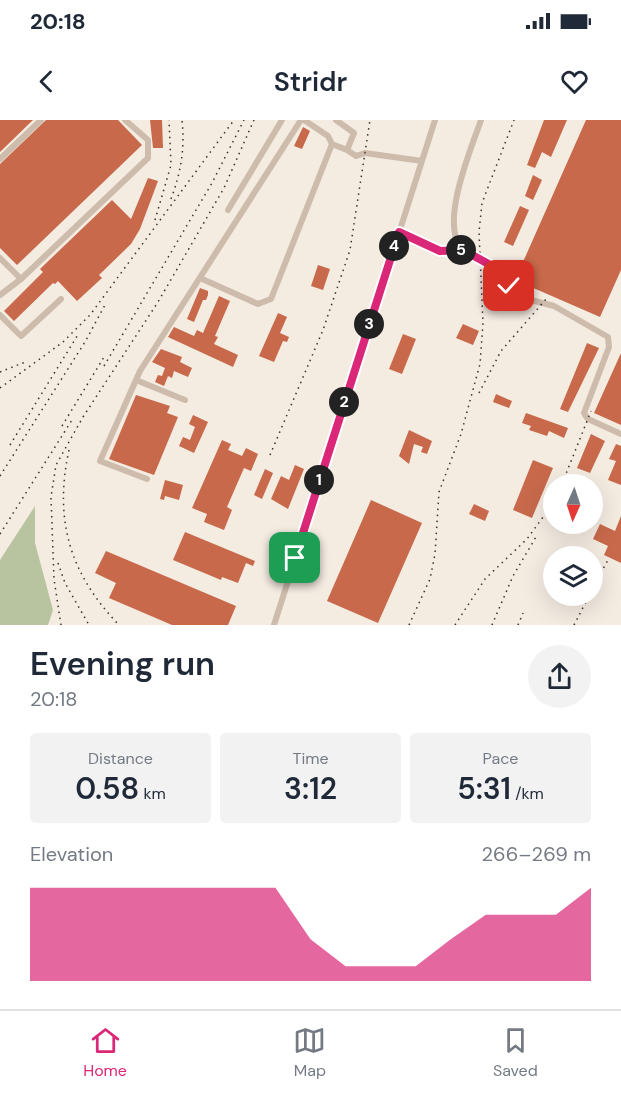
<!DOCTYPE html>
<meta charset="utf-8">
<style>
:root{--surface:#fff;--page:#f2f2f3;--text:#1f2937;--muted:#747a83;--line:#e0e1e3;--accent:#db2777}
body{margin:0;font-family:"DM Sans",sans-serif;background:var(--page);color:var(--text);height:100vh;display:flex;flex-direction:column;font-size:22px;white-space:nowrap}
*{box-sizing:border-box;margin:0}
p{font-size:20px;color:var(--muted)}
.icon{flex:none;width:33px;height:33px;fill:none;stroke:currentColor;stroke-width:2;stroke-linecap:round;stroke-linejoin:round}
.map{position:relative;height:505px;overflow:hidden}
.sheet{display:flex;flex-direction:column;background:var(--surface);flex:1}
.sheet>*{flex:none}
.needle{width:39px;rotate:183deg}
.tools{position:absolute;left:543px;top:354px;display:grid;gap:12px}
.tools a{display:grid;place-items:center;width:60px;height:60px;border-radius:50%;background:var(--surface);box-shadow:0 6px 24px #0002;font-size:30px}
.pin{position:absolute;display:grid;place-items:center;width:51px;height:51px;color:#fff;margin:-26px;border-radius:12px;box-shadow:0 3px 9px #0006}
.km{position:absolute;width:30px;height:30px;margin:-15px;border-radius:50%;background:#222;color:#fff;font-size:16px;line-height:30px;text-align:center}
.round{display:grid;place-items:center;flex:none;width:63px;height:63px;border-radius:32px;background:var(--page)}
.headline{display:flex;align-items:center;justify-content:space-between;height:102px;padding:0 30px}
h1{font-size:33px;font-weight:600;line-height:45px}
.stats{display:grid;grid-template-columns:repeat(3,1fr);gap:9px;height:102px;padding:6px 30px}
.stats div{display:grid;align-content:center;border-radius:6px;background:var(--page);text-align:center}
.stats b{font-size:30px;font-weight:600}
.stats small{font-size:16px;font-weight:400}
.stats p{font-size:16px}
.chart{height:168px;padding:12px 30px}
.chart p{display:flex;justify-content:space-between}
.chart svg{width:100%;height:108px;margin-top:6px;fill:var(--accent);opacity:.7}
.status{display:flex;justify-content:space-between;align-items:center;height:42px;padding:0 30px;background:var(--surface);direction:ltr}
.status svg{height:16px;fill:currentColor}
header{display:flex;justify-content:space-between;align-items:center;height:78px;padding:0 30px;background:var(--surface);font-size:27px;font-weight:600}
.tab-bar{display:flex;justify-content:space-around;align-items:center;height:84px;border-top:2px solid var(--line);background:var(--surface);font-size:16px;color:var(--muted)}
.tab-bar a{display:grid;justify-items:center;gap:3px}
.tab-bar .active{color:var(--accent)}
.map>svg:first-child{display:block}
.green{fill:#b8c4a0}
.building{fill:#c8694b}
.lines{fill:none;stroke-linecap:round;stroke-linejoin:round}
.minor{stroke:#cdbbac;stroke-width:6}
.rail{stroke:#3b302b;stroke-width:1.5;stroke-dasharray:1.5 4.5;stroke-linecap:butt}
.route-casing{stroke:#fff;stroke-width:12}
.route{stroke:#db2777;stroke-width:8}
</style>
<div class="status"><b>20:18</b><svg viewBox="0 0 49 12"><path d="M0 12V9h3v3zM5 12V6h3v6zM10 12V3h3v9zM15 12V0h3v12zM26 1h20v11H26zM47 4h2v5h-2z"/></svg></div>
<header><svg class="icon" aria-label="back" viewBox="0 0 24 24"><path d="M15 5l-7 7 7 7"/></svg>Stridr<svg class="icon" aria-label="heart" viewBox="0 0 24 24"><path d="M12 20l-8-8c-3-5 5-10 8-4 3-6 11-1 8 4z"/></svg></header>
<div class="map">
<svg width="621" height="505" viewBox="0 0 621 505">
<rect width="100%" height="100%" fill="#f4ebe1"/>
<path class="green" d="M 35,386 L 35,423 L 53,490 L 48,505 L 0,505 L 0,440 Z"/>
<path class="building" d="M 0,0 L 33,0 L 0,32 Z
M 46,0 L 118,0 L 142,25 L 17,145 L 0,128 L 0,44 Z
M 150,0 L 162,0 L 163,28 L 153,28 Z
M 544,0 L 567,0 L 551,37 L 542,32 L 535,48 L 527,45 Z
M 586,0 L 621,0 L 621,150 L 600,197 L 515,160 Z
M 303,7 L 310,11 L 302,29 L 294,26 Z
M 533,55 L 542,60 L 533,80 L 525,76 Z
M 148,58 L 158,61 L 140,109 L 131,124 L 99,155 L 102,158 L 77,181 L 58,161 L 55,164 L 53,163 L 14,201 L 4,191 L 43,152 L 40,149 L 112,80 L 131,99 Z
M 520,86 L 529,90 L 513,126 L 504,122 Z
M 318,145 L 330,149 L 323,170 L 311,166 Z
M 200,168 L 208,171 L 208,175 L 206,180 L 203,180 L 194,202 L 187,199 Z
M 219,176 L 230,181 L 215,216 L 218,217 L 214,224 L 238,235 L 233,247 L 168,217 L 174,207 L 194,216 L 197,210 L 203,213 Z
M 278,193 L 287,197 L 280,213 L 289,217 L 287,222 L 283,221 L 274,242 L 259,236 Z
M 463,204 L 479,211 L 473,225 L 456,218 Z
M 403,214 L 416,219 L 402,254 L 389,249 Z
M 587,223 L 599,228 L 568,292 L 560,289 Z
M 161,229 L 182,237 L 180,242 L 192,248 L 188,257 L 174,251 L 172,258 L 168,256 L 164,266 L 155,262 L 158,255 L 162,256 L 165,248 L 152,242 Z
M 621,233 L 621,305 L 594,293 Z
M 496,274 L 512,281 L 509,288 L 493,282 Z
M 136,275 L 170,286 L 167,293 L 178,297 L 154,355 L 109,339 Z
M 526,293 L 568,308 L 564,318 L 549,311 L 547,316 L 529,310 L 531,306 L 522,303 Z
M 193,295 L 208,302 L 194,333 L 179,326 L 183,317 L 190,320 L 195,307 L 189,304 Z
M 409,310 L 432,321 L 427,334 L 421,332 L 423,327 L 414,324 L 409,344 L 399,336 Z
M 591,314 L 605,321 L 590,353 L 577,348 Z
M 222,320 L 231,324 L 228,330 L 242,336 L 246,328 L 258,334 L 251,351 L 244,348 L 227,387 L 232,390 L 224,410 L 204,402 L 207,394 L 192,388 Z
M 616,324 L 621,326 L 621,365 L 608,360 L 616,341 L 609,339 Z
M 533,340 L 553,348 L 532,398 L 513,390 Z
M 295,345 L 304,349 L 288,389 L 271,379 L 281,356 L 289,360 Z
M 265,349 L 273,353 L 262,379 L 254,375 Z
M 165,360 L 183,365 L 179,380 L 165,376 L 164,380 L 160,379 Z
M 371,380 L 422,403 L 378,503 L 327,481 Z
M 474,384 L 489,391 L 485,401 L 469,394 Z
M 621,396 L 621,443 L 604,435 L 608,426 L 593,419 L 600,404 L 615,411 Z
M 185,412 L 255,441 L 253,446 L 246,443 L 238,463 L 222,457 L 221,460 L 173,440 Z
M 106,431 L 236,486 L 228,505 L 172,505 L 109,478 L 116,463 L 95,453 Z"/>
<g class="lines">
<path class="minor" d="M 304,0 L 328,16 L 332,24
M 336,0 L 354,13 L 347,30 L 356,36 L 365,33 L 422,41
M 481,0 C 471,29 438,106 463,130 C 474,140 492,146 505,153 L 509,166 L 523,178 L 554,186 L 608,217 L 609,227 L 584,293 L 588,299 L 621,314
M 0,39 L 41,0
M 228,90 L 282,0
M 399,112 L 440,131 L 463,130
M 0,138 L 21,159
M 200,158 L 258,184 L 271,179 L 332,24 L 347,30
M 0,175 L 21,159 L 148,38 L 148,20 L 125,0
M 0,195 L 21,216 L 61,179
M 136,260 L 185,280
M 147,359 L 100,341 L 140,251 L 301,0
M 274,505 L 435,0"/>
<path class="rail" d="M 171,79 C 181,52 185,29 182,0
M 155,100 L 171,45 L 169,0
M 104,246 L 212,63 L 244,0
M 0,252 L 28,241
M 0,268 L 63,222 L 90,195 L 234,0
M 479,273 L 501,231 L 547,178
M 62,306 L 104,237
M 10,325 L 79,213
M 69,330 C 54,399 69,453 119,505
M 270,335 L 323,210 L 350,130 L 370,0
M 0,356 L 85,222 L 105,185
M 562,364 L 591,291
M 0,414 L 72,300
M 58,443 L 65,463 L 89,505
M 592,469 L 608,440
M 61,505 L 54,459 L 51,377 L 56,345 L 83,297 L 158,182 L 224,68 L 254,0
M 409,505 L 430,459 L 435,434 L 439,372 L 461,314 L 480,244 L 483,203 L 479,112 L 482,83 L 514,0
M 455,505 L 485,459 L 527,419 L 554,382
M 492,505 L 513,456 L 536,417
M 518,505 L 523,493
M 574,505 L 589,476"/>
</g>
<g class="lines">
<defs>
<path id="route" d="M 295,438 L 399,112 L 440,131 L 463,130 L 505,153 L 509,166"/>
</defs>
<use href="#route" class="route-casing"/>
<use href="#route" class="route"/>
</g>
</svg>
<div class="tools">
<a><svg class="needle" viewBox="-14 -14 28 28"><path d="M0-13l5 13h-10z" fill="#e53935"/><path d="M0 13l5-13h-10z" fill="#747a83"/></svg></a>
<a><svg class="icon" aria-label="layers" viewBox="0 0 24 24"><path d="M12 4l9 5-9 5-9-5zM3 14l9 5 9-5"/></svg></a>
</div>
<div class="pin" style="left:295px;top:438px;background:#1e9e55"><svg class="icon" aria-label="arrive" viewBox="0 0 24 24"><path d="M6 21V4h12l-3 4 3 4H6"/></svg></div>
<div class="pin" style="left:509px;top:166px;background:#d93025"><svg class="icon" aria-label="check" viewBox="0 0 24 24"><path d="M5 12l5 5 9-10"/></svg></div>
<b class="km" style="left:319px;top:360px">1</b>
<b class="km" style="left:344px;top:282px">2</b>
<b class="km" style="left:369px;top:204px">3</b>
<b class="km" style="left:394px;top:126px">4</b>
<b class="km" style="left:461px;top:130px">5</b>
</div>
<section class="sheet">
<div class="headline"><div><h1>Evening run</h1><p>20:18</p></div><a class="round"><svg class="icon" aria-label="share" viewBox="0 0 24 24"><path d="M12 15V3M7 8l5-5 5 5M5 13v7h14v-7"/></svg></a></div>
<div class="stats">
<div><p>Distance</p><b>0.58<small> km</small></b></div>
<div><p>Time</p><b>3:12</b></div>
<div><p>Pace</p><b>5:31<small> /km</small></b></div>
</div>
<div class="chart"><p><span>Elevation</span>266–269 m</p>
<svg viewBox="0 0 160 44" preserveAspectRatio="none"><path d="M0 44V6L10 6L20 6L30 6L40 6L50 6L60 6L70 6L80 27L90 38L100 38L110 38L120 27L130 17L140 17L150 17L160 6V44z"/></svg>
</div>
</section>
<nav class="tab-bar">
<a class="active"><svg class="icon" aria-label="home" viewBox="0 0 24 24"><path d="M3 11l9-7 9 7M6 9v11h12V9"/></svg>Home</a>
<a><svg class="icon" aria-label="map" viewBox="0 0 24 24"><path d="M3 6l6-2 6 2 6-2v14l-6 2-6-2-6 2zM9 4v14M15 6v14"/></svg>Map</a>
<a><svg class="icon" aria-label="saved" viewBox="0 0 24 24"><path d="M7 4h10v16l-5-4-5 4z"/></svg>Saved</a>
</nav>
